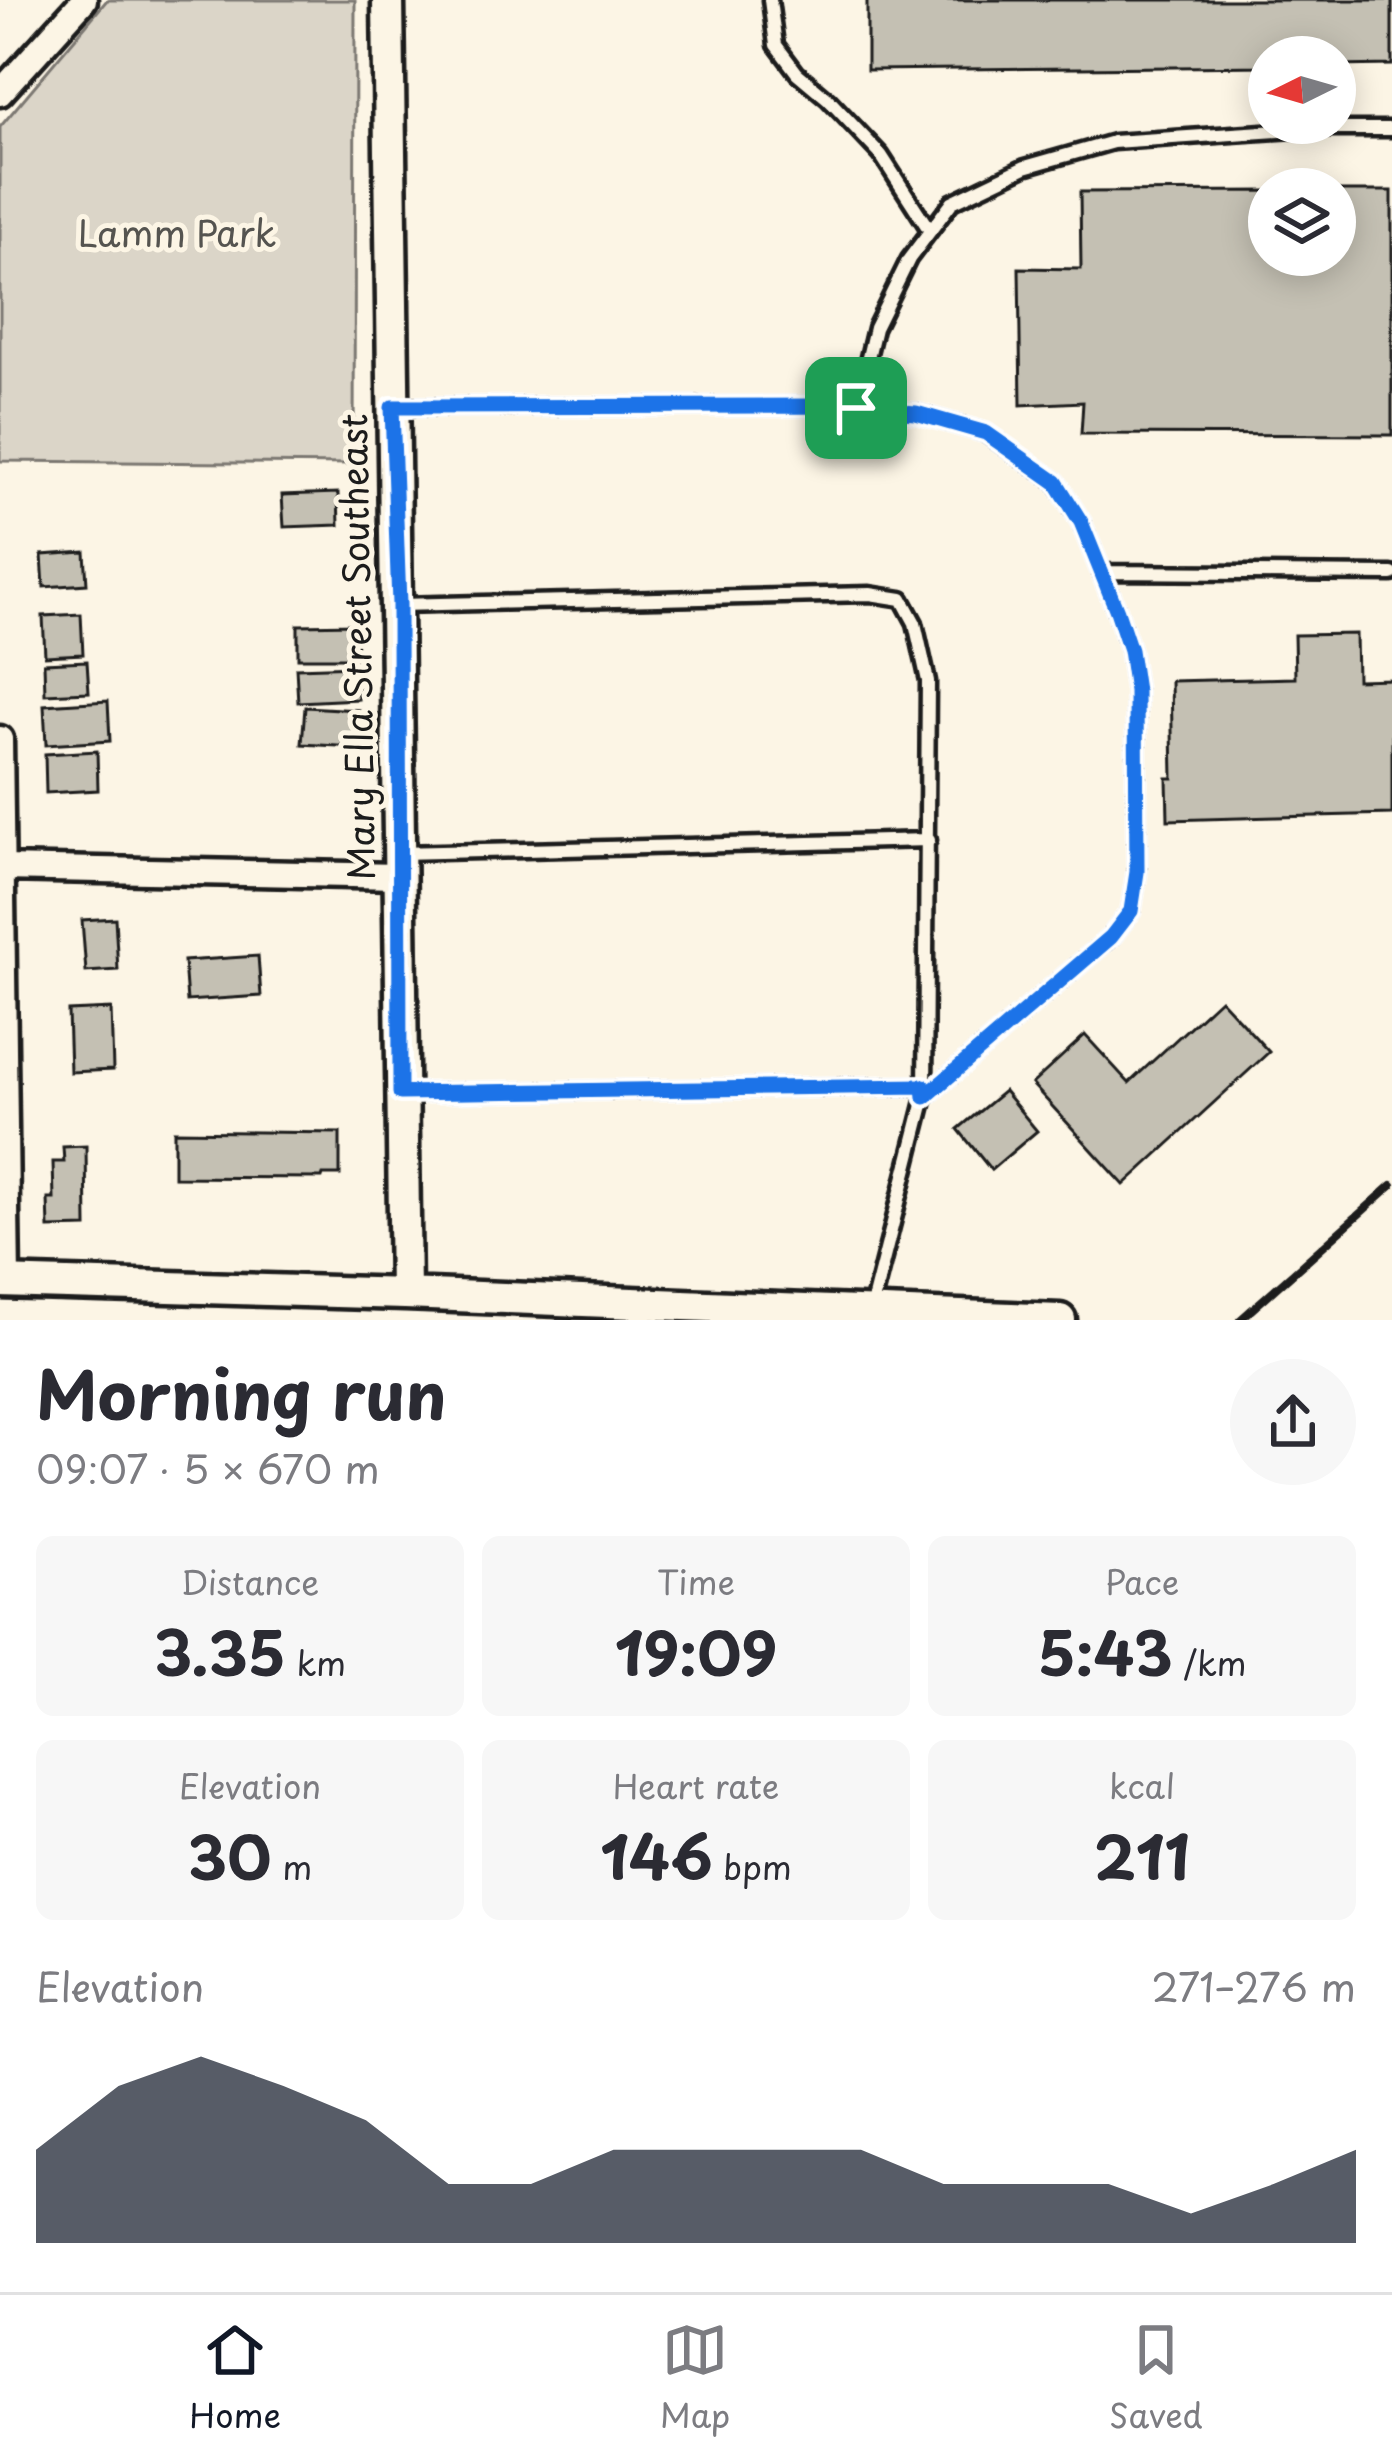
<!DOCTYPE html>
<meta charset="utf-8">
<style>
:root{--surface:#fff;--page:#f7f7f7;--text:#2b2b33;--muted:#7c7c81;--line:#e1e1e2;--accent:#111827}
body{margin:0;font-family:"Playpen Sans",sans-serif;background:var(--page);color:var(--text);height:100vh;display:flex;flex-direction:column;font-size:45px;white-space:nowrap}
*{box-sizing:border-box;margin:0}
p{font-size:39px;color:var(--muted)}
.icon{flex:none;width:66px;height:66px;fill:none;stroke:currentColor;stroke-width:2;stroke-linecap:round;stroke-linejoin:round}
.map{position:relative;height:1320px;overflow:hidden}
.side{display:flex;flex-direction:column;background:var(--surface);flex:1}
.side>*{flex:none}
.needle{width:78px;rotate:265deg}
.fabs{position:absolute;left:1248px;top:36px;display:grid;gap:24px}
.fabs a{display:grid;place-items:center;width:108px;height:108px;border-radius:50%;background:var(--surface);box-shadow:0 6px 30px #0003;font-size:60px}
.pin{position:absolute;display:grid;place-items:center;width:102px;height:102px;color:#fff;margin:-51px;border-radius:24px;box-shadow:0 6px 18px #0006}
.round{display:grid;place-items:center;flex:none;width:126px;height:126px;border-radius:63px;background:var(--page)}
.summary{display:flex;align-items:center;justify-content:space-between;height:204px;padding:0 36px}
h1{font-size:66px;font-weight:700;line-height:90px}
.metrics{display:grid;grid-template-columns:repeat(3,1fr);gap:18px;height:204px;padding:12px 36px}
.metrics div{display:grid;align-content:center;border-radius:18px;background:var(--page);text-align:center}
.metrics b{font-size:60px;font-weight:700}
.metrics small{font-size:33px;font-weight:400}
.metrics p{font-size:33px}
.chart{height:336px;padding:24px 36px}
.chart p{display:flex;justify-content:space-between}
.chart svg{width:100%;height:216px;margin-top:12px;fill:var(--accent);opacity:.7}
.menu{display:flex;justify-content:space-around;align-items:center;height:168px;border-top:3px solid var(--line);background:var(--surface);font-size:33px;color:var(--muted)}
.menu a{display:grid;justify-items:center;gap:6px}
.menu .on{color:var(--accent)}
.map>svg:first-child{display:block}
.green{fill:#dbd5c8;stroke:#7c7872;stroke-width:3}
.building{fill:#c4c0b3;stroke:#1c1c1c;stroke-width:3}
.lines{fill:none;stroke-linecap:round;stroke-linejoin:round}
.service-casing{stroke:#1c1c1c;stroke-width:21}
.minor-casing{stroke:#1c1c1c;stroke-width:33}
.tertiary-casing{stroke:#1c1c1c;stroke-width:39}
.service{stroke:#fcf5e5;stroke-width:12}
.minor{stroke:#fcf5e5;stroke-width:24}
.tertiary{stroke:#fcf5e5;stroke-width:30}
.rail{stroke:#1c1c1c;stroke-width:8}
.route-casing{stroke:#fff;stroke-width:24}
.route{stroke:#1a73e8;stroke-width:15}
.labels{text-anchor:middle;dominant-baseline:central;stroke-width:10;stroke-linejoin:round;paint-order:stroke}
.park-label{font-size:36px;fill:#555450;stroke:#fcf5e5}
.street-label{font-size:36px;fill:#1c1c1c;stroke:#fcf5e5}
</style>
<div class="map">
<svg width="1392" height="1320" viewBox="0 0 1392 1320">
<rect width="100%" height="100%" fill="#fcf5e5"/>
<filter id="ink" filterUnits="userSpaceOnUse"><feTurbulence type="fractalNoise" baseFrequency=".00833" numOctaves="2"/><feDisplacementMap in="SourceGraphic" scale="24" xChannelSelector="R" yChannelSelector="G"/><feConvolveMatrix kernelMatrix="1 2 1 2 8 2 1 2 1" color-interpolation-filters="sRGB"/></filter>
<g filter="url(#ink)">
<path class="green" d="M 107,0 L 355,0 L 354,464 L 0,461 L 0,127 Z"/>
<path class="building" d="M 867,0 L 1392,0 L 1392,65 L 1335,66 L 1335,57 L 1269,57 L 1269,66 L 867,70 Z
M 1269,191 L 1269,255 L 1335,255 L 1335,191 L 1392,191 L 1392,435 L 1081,434 L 1083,402 L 1021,405 L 1019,268 L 1081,269 L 1080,192 Z
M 338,493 L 339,525 L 284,527 L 282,495 Z
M 85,552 L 87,584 L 44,587 L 42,555 Z
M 81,614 L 83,654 L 45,656 L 43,616 Z
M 356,624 L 357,658 L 298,658 L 298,625 Z
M 1356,634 L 1357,680 L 1392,679 L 1392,814 L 1168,820 L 1167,778 L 1173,778 L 1171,681 L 1295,678 L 1294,635 Z
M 87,661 L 89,692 L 45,694 L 44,663 Z
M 357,666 L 358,699 L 298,702 L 296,668 Z
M 108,701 L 110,741 L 46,745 L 44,705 Z
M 305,707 L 358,710 L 356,747 L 302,744 Z
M 97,751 L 98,790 L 46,793 L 45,754 Z
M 115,918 L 118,970 L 86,972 L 82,920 Z
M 258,956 L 261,996 L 187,1001 L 184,961 Z
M 1220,999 L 1269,1052 L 1124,1185 L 1032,1084 L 1085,1035 L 1129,1083 Z
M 111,1009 L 113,1070 L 70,1072 L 68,1011 Z
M 1004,1091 L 1037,1131 L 991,1170 L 958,1129 Z
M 174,1131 L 340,1133 L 340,1175 L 323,1175 L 322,1178 L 174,1177 Z
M 86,1146 L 87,1227 L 49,1228 L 48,1199 L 54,1199 L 53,1162 L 64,1162 L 63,1147 Z"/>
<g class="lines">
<defs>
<path id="service" d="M 770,0 L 776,45 L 797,73 L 828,99 L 881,155 L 930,231
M 394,407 L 818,406 L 917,413 L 985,433 L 1056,482 L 1081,522 L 1117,611 L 1130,650 L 1136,691 L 1137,872 L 1131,911 L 1111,937 L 925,1097
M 856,408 L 875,328 L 909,259 L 952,202 L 1025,167 L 1113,142 L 1309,129 L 1392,129
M 1101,572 L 1392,574
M 399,605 L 870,594 L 902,599 L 915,623 L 928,681 L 925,1097 L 870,1313
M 399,853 L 929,840
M 401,1093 L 924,1086"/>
<path id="minor" d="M 0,93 L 84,0
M 0,739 L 7,1283
M 2,868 L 399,876"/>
<path id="tertiary" d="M 388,0 L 405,1294
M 0,1282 L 405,1294 L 1060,1320"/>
</defs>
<use href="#service" class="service-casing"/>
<use href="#minor" class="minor-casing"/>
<use href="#tertiary" class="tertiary-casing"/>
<use href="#service" class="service"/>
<use href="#minor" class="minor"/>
<use href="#tertiary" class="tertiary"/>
<path class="rail" d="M 1240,1320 L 1392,1185"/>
</g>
</g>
<g class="lines" filter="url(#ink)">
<defs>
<path id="route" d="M 818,406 L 916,413 L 986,433 L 1056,482 L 1081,522 L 1117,611 L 1130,650 L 1136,691 L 1137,872 L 1131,911 L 1111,937 L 925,1097 L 924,1086 L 400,1093 L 399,604 L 392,407 Z"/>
</defs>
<use href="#route" class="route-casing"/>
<use href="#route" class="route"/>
</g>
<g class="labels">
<g class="park-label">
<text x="177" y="232">Lamm Park</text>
</g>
<g class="street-label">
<text transform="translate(356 647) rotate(-91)">Mary Ella Street Southeast</text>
</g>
</g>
</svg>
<div class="fabs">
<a><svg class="needle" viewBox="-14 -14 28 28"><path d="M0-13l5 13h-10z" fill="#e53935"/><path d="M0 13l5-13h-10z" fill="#7c7c81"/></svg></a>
<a><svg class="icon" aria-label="layers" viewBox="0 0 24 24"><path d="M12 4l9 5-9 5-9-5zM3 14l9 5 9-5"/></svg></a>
</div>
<div class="pin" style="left:856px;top:408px;background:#1e9e55"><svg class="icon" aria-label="arrive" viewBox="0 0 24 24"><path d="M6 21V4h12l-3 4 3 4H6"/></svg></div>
</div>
<section class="side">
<div class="summary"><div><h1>Morning run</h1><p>09:07 · 5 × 670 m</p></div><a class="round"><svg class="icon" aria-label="share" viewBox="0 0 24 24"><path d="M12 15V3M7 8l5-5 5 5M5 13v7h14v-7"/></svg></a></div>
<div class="metrics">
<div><p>Distance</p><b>3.35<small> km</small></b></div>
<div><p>Time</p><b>19:09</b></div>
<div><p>Pace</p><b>5:43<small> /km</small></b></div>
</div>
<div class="metrics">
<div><p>Elevation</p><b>30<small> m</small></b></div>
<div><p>Heart rate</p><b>146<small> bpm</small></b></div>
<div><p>kcal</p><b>211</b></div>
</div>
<div class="chart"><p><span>Elevation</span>271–276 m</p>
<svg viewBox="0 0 160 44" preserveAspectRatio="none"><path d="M0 44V25L10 12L20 6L30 12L40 19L50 32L60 32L70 25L80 25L90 25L100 25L110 32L120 32L130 32L140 38L150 32L160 25V44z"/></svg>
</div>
</section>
<nav class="menu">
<a class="on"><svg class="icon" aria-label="home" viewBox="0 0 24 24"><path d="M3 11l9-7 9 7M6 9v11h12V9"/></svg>Home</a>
<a><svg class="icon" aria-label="map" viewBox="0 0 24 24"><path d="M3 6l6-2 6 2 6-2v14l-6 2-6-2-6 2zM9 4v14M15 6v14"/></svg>Map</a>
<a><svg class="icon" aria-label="saved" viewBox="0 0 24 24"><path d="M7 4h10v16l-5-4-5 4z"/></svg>Saved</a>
</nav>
